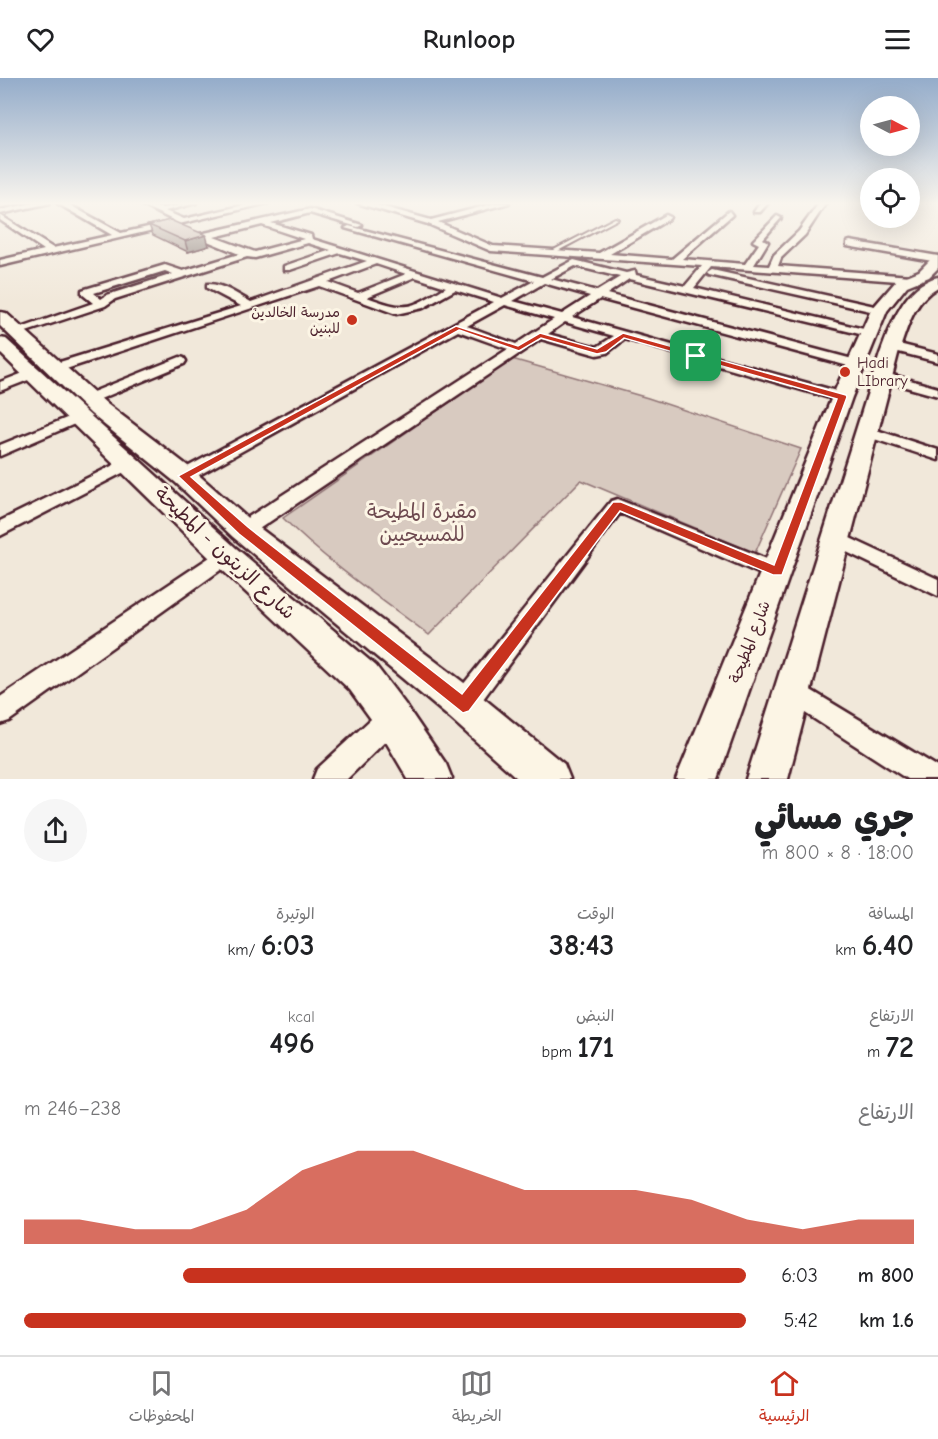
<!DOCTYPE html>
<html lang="ar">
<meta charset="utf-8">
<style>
:root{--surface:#fff;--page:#f6f6f6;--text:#202124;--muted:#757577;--line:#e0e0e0;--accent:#c8321e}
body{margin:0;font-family:"Comic Neue","Playpen Sans Arabic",sans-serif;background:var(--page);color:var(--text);direction:rtl;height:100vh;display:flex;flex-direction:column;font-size:22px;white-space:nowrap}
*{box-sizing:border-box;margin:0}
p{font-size:20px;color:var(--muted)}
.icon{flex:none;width:33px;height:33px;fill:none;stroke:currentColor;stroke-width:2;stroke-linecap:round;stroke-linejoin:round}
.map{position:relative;height:701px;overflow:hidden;direction:ltr}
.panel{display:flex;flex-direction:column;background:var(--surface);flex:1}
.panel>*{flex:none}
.needle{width:39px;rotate:96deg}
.controls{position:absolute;left:860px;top:18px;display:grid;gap:12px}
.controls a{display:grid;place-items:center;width:60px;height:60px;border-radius:50%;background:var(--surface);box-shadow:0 6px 24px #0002;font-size:30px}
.pin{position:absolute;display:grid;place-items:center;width:51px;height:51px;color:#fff;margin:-26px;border-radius:12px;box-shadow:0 3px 9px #0006}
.round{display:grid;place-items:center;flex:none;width:63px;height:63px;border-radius:32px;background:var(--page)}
.headline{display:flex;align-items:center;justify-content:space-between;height:102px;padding:0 24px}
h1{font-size:33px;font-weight:800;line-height:45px}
.figures{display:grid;grid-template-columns:repeat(3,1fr);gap:9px;height:102px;padding:6px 24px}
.figures div{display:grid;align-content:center}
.figures b{font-size:30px;font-weight:800}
.figures small{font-size:16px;font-weight:400}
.figures p{font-size:16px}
.chart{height:168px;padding:12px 24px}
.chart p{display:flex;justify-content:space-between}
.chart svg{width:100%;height:108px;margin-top:6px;fill:var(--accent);opacity:.7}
ul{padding:0 24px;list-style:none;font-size:20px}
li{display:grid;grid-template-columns:96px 72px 1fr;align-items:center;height:45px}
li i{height:15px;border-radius:8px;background:var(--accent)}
header{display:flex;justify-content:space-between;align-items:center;height:78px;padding:0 24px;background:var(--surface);font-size:27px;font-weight:800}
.menu{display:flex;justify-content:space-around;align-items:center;height:84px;border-top:2px solid var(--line);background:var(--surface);font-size:16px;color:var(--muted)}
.menu a{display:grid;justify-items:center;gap:3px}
.menu .selected{color:var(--accent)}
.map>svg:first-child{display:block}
.green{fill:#d8cac0;stroke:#917476;stroke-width:1.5}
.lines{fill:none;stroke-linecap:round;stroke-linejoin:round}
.lane-casing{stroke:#4a1f2b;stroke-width:4}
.street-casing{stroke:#4a1f2b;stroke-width:5}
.secondary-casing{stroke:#4a1f2b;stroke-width:5}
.lane{fill:#fcf5e5;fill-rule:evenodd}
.street{fill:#fcf5e5;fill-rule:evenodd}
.secondary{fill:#fcf5e5;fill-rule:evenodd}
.wall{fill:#ab9d96;stroke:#4a1f2b;stroke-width:1.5}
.shaded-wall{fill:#8b7f7a;stroke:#4a1f2b;stroke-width:1.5}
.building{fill:#c7b6af;stroke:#4a1f2b;stroke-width:1.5}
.route{fill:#c8321e;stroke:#fff;stroke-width:1.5;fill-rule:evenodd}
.poi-dot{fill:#c8321e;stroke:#fcf5e5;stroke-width:2}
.labels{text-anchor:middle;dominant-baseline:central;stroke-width:6;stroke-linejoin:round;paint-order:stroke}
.far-poi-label{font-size:14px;fill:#4a1f2b;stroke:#fcf5e5;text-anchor:end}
.poi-label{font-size:16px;fill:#4a1f2b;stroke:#fcf5e5;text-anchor:start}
.street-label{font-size:16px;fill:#4a1f2b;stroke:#fcf5e5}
.near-park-label{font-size:20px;fill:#6e4a50;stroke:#fcf5e5}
.near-street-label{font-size:20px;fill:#4a1f2b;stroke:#fcf5e5}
</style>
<header><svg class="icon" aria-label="menu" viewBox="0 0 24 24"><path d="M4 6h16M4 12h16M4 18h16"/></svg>Runloop<svg class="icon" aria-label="heart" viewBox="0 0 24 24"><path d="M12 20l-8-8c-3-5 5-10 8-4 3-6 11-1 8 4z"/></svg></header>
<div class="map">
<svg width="938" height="701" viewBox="0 0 938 701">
<rect width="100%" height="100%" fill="#f1e8da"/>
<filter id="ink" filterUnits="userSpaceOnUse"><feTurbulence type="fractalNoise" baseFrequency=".0167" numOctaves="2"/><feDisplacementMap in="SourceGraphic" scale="12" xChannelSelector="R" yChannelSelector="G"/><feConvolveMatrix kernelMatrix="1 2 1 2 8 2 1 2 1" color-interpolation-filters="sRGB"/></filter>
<g filter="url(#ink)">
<path class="green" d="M 512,281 L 648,320 L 801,371 L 755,475 L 581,402 L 429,557 C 380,520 327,484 283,440 Z"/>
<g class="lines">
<defs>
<path id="lane" d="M 615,140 L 618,141 L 552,176 L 548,175 Z"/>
<path id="street" d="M 33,125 L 50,125 L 0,136 L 0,132 Z
M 57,125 L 66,125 L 121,155 L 175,143 L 138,125 C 146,125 154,130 162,130 C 174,129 184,125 196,125 L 165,133 L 184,141 L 253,125 L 268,125 L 0,188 L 0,182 L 44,172 L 0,142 L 0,137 L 53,170 L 112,157 Z
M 357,125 L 370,125 L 431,142 L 496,125 L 509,125 L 438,144 L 493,168 L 599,175 L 666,137 L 670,139 L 669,141 L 610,176 L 672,181 L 729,133 L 732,137 L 682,181 L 745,186 L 759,166 L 753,163 L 777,138 L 781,140 L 763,161 L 768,164 L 754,187 L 769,188 L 774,177 L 799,153 L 819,125 L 826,125 L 805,157 L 781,180 L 778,188 L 911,198 L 916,201 L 911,204 L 711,189 L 694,210 L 872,253 L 872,257 L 868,258 L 629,201 L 607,216 L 860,283 L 862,286 L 860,289 L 852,289 L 600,221 L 572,239 L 847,316 L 849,319 L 842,323 L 837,322 L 625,261 L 607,275 L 597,277 L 541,261 L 250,457 L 243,459 L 236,457 L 234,452 L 236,447 L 508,271 L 458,253 L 190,402 L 178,402 L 176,398 L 178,394 L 494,224 L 455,212 L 423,230 L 396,236 L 319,208 L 60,293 L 50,293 L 49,290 L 50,287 L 241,228 L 207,210 L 207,206 C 222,205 238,217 251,224 L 367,183 L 340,175 L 290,192 L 284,192 L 284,188 L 331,172 L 308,165 L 255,180 L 247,179 L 115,221 L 105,228 L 20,256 L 16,257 L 10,254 L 93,225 L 82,216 L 82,212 L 165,187 L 183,193 L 239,176 L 200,160 L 200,156 L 310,131 L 362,147 L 358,149 L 310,135 L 271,145 L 311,157 L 312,161 L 502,220 L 534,203 L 345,150 L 349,148 L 542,199 L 574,182 L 626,195 L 635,193 L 636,197 L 685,208 L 702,188 L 491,173 L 428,146 ZM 262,147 L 304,161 L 255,174 L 214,159 ZM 376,186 L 406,196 L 358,215 L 328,204 ZM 575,188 L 620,199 L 597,213 L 551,201 ZM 165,193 L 173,196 L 107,217 L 101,221 L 94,215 ZM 415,199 L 446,209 C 409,231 408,234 367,219 ZM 544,205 L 590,218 L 562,236 L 513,223 ZM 505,227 L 554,241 L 516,266 L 467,248 ZM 565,244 L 614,258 L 597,269 L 548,256 Z
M 760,125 L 768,125 L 760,134 L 754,134 Z
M 850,163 L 938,178 L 938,184 L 847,168 L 847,164 Z
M 712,192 L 879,229 L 884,232 L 879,235 L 709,197 L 707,195 Z
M 891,264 L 938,276 L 938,284 L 887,271 L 885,268 Z
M 180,279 L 184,280 L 186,283 L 184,286 L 93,324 L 88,325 L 81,321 L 83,318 Z
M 31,292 L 36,293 L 38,296 L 36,299 L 0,313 L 0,304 Z
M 882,294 L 938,310 L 938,318 L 877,301 L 875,298 L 877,295 Z
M 79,335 L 84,336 L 86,339 L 84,342 L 0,378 L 0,367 Z
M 867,349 L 938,372 L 938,382 L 862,357 L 859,354 L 862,351 Z
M 128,380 L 134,381 L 136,385 L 134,389 L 0,458 L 0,443 Z
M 617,421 L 784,488 L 787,494 L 784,500 L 777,502 L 770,500 L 620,435 L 472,636 L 463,639 L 454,636 L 451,627 L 454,618 L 611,423 Z
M 837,454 L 938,501 L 938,518 L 830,466 L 828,461 L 830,456 Z
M 226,471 L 233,473 L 236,478 L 233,483 L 9,643 L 0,646 L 0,619 L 219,473 Z
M 794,602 L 938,689 L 938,701 L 907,701 L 785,622 L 782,614 L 785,606 Z
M 392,627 L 401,630 L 405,639 L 401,648 L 347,701 L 313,701 L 317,691 L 383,630 Z"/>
<path id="secondary" d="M 938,178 L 938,190 L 929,199 L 907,208 L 887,233 L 852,319 L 718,701 L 676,701 L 832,319 L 871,232 L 897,202 L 919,193 L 933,179 Z
M 938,199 L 938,209 C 913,223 907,251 898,276 L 788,701 L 746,701 L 880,276 C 891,247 904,207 938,199 Z
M 0,234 L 6,235 L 107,326 L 193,392 L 253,445 L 476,614 L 564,686 L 570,701 L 518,701 L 450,640 L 233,459 L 175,404 L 91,336 L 0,248 Z
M 0,260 L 6,261 L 236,470 L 376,588 L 405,626 L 446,686 L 452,701 L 408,701 L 379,652 L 350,612 L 216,486 L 0,275 Z"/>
</defs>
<use href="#lane" class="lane-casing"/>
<use href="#street" class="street-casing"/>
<use href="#secondary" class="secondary-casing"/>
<use href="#lane" class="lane"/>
<use href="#street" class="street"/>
<use href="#secondary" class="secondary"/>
</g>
<path class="wall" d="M 149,147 L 209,168 L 188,174 L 153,157 Z"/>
<path class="shaded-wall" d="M 206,157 L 209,168 L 188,174 L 185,163 Z"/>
<path class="building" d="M 170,142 L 206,157 L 185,163 L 149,147 Z"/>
</g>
<linearGradient id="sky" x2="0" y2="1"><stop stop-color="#94acca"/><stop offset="0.56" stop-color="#f9f5ee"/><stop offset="1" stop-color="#f9f5ee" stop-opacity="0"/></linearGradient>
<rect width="938" height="224" fill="url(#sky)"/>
<path class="route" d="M 456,248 L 518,268 L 540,255 L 597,271 L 623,255 L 846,317 L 847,319 L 782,497 L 773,497 L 620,433 L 469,633 L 463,635 L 239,456 L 178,398 ZM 459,252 L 519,273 L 541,260 L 597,276 L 606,274 L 624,260 L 837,321 L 774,487 L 621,424 L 613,424 L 462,616 L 248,449 L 191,399 Z"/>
<g class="poi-dot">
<circle cx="352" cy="242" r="6"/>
<circle cx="845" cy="294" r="6"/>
</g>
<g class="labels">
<g class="far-poi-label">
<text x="340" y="234">مدرسة الخالدين<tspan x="340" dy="16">للبنين</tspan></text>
</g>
<g class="poi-label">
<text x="857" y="285">Hadi<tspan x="857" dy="18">LIbrary</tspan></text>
</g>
<g class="street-label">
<text transform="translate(750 564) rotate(-69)">شارع المطيحة</text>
</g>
<g class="near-park-label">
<text x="422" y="433">مقبرة المطيحة<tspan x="422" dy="23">للمسيحيين</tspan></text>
</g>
<g class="near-street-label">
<text transform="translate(225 475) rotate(43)">شارع الزيتون - المطيحة</text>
</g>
</g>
</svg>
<div class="controls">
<a><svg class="needle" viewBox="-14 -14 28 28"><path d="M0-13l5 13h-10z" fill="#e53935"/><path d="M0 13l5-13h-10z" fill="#757577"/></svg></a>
<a><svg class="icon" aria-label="locate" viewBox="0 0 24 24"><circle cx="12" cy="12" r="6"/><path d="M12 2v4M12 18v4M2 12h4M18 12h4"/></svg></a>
</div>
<div class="pin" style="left:696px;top:278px;background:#1e9e55"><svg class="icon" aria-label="arrive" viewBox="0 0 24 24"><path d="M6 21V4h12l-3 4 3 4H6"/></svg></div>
</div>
<section class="panel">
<div class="headline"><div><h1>جري مسائي</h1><p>18:00 · 8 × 800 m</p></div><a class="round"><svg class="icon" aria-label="share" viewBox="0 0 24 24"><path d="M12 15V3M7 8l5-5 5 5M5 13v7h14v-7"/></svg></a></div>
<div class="figures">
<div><p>المسافة</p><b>6.40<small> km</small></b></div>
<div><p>الوقت</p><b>38:43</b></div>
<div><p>الوتيرة</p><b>6:03<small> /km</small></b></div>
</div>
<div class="figures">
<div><p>الارتفاع</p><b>72<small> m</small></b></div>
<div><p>النبض</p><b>171<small> bpm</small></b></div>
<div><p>kcal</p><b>496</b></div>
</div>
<div class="chart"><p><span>الارتفاع</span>238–246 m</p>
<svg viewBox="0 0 160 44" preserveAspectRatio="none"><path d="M0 44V34L10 34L20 38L30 38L40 30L50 14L60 6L70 6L80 14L90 22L100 22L110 22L120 26L130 34L140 38L150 34L160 34V44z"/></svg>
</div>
<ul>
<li><b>800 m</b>6:03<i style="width:78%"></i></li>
<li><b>1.6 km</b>5:42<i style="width:100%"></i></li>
</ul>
</section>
<nav class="menu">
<a class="selected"><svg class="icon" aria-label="home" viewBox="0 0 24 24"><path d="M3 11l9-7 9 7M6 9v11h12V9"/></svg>الرئيسية</a>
<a><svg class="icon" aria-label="map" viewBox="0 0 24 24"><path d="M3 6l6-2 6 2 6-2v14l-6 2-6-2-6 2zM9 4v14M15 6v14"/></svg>الخريطة</a>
<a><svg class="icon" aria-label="saved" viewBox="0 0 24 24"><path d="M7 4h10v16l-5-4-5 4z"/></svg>المحفوظات</a>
</nav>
